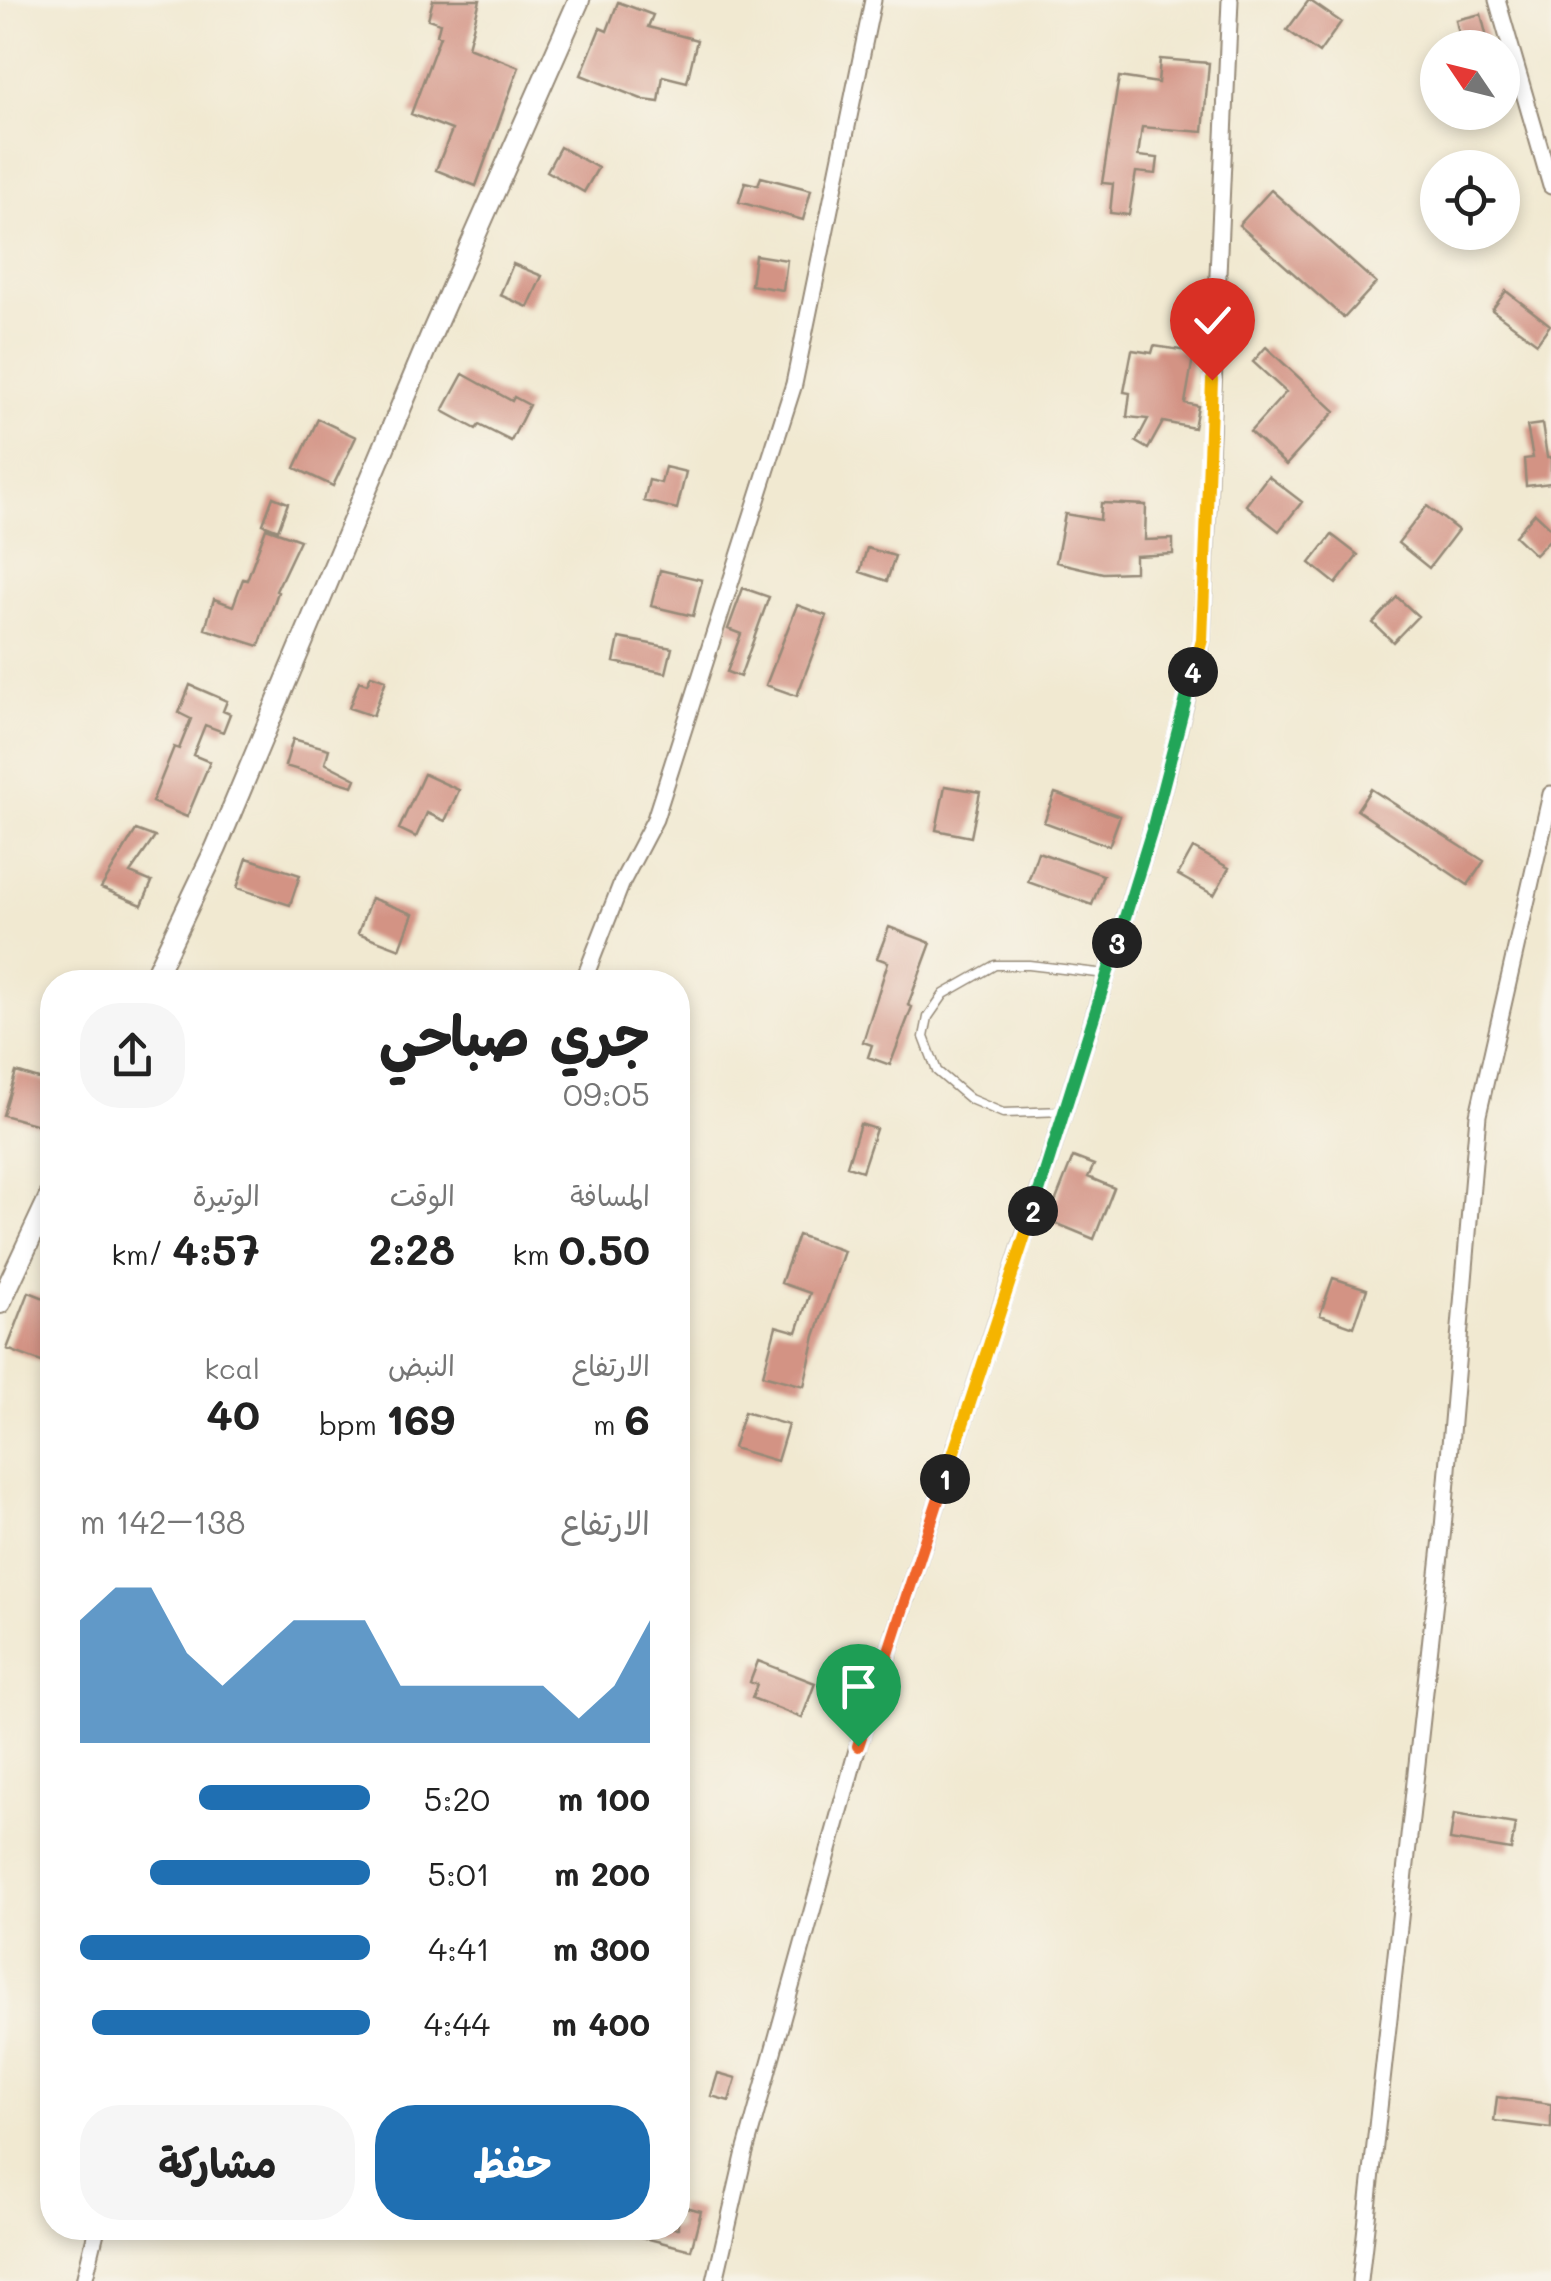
<!DOCTYPE html>
<html lang="ar">
<meta charset="utf-8">
<style>
:root{--surface:#fff;--page:#f6f6f6;--text:#222;--muted:#767676;--accent:#1f6fb2}
body{margin:0;font-family:Mali,"Playpen Sans Arabic",sans-serif;background:var(--page);color:var(--text);direction:rtl;height:100vh;display:flex;flex-direction:column;font-size:38px;white-space:nowrap}
*{box-sizing:border-box;margin:0}
p{font-size:32px;color:var(--muted)}
.icon{flex:none;width:55px;height:55px;fill:none;stroke:currentColor;stroke-width:2;stroke-linecap:round;stroke-linejoin:round}
.map{position:relative;flex:1;overflow:hidden;direction:ltr}
.panel{position:absolute;left:40px;top:970px;width:650px;height:1270px;display:flex;flex-direction:column;background:var(--surface);border-radius:40px;box-shadow:0 5px 15px #0003;direction:rtl}
.panel>*{flex:none}
.needle{width:65px;rotate:305deg}
.buttons{position:absolute;left:1420px;top:30px;display:grid;gap:20px}
.buttons a{display:grid;place-items:center;width:100px;height:100px;border-radius:50%;background:var(--surface);box-shadow:0 5px 15px #0003;font-size:50px}
.pin{position:absolute;display:grid;place-items:center;width:85px;height:85px;color:#fff;margin:-102px -42px;border-radius:50% 50% 50% 0;rotate:-45deg;box-shadow:0 0 10px #0007}
.pin .icon{rotate:45deg}
.km{position:absolute;width:50px;height:50px;margin:-25px;border-radius:50%;background:#222;color:#fff;font-size:28px;line-height:50px;text-align:center}
.round{display:grid;place-items:center;flex:none;width:105px;height:105px;border-radius:40px;background:var(--page)}
.summary{display:flex;align-items:center;justify-content:space-between;height:170px;padding:0 40px}
h1{font-size:55px;font-weight:700;line-height:75px}
.stats{display:grid;grid-template-columns:repeat(3,1fr);gap:15px;height:170px;padding:10px 40px}
.stats div{display:grid;align-content:center}
.stats b{font-size:42px;font-weight:700}
.stats small{font-size:28px;font-weight:400}
.stats p{font-size:28px}
.chart{height:280px;padding:20px 40px}
.chart p{display:flex;justify-content:space-between}
.chart svg{width:100%;height:180px;margin-top:10px;fill:var(--accent);opacity:.7}
.cta{display:flex;gap:20px;margin-top:auto;padding:20px 40px}
.cta a{flex:1;height:115px;border-radius:40px;background:var(--accent);color:#fff;font-size:40px;font-weight:700;line-height:115px;text-align:center}
.cta a+a{background:var(--page);color:var(--text)}
ul{padding:0 40px;list-style:none;font-size:32px}
li{display:grid;grid-template-columns:160px 120px 1fr;align-items:center;height:75px}
li i{height:25px;border-radius:12px;background:var(--accent)}
.map>svg:first-child{display:block}
.building{fill:#d39384}
.lines{fill:none;stroke-linecap:round;stroke-linejoin:round}
.service-casing{stroke:#968a78;stroke-width:11}
.minor-casing{stroke:#968a78;stroke-width:19}
.tertiary-casing{stroke:#968a78;stroke-width:24}
.service{stroke:#fff;stroke-width:8}
.minor{stroke:#fff;stroke-width:15}
.tertiary{stroke:#fff;stroke-width:20}
.split-1-casing{stroke:#fff;stroke-width:20}
.split-2-casing{stroke:#fff;stroke-width:20}
.split-3-casing{stroke:#fff;stroke-width:20}
.split-4-casing{stroke:#fff;stroke-width:20}
.split-5-casing{stroke:#fff;stroke-width:20}
.split-1{stroke:#f0652b;stroke-width:12}
.split-2{stroke:#f5b400;stroke-width:12}
.split-3{stroke:#22a559;stroke-width:12}
.split-4{stroke:#22a559;stroke-width:12}
.split-5{stroke:#f5b400;stroke-width:12}
</style>
<div class="map">
<svg width="1551" height="2281" viewBox="0 0 1551 2281">
<rect width="100%" height="100%" fill="#f7f3e8"/>
<filter id="ink" filterUnits="userSpaceOnUse"><feTurbulence type="fractalNoise" baseFrequency=".01" numOctaves="2"/><feDisplacementMap in="SourceGraphic" scale="20" xChannelSelector="R" yChannelSelector="G"/><feConvolveMatrix kernelMatrix="1 2 1 2 8 2 1 2 1" color-interpolation-filters="sRGB"/></filter>
<filter id="wash" filterUnits="userSpaceOnUse"><feTurbulence type="fractalNoise" baseFrequency=".0048" numOctaves="4" result="noise"/><feDisplacementMap in="SourceGraphic" scale="40" xChannelSelector="R" yChannelSelector="G"/><feGaussianBlur stdDeviation="2.25" result="paint"/><feColorMatrix in="noise" values="0 0 0 0 0 0 0 0 0 0 0 0 0 0 0 0 0 1.4 0 .05"/><feComposite in="paint" operator="in"/></filter>
<g filter="url(#wash)">
<rect width="100%" height="100%" fill="#f1e9d1"/>
<g id="blocks">
<path class="building" d="M 433,0 L 480,0 L 468,47 L 519,67 L 476,186 L 436,170 L 452,130 L 411,114 L 440,36 L 437,35 L 440,23 L 428,19 Z
M 1309,0 L 1341,22 L 1319,53 L 1287,30 Z
M 618,2 L 653,15 L 648,27 L 697,40 L 687,82 L 663,76 L 659,102 L 644,100 L 581,75 L 600,28 L 607,31 Z
M 1481,14 L 1487,38 L 1461,44 L 1456,20 Z
M 1160,59 L 1209,63 L 1203,132 L 1142,127 L 1138,156 L 1158,158 L 1156,174 L 1136,172 L 1129,215 L 1110,213 L 1113,184 L 1102,183 L 1119,77 L 1158,83 Z
M 560,147 L 598,168 L 584,192 L 547,171 Z
M 761,177 L 811,190 L 803,220 L 739,202 L 745,182 L 758,185 Z
M 1271,190 L 1376,283 L 1344,318 L 1239,225 Z
M 755,255 L 787,260 L 783,290 L 751,285 Z
M 513,264 L 542,276 L 528,307 L 500,295 Z
M 1506,291 L 1550,325 L 1537,343 L 1492,310 Z
M 1154,346 L 1194,352 L 1185,403 L 1198,406 L 1194,428 L 1163,422 L 1148,449 L 1136,442 L 1148,419 L 1127,417 L 1130,393 L 1124,392 L 1132,350 L 1152,353 Z
M 1266,347 L 1335,411 L 1286,465 L 1250,432 L 1286,392 L 1253,362 Z
M 463,374 L 512,401 L 514,397 L 529,405 L 511,441 L 479,425 L 476,429 L 443,411 Z
M 318,419 L 356,437 L 333,486 L 295,468 Z
M 1542,424 L 1547,457 L 1551,457 L 1551,483 L 1526,486 L 1524,459 L 1533,458 L 1527,426 Z
M 665,467 L 686,472 L 677,509 L 644,501 L 649,480 L 661,483 Z
M 1268,476 L 1302,502 L 1279,531 L 1246,505 Z
M 273,497 L 288,503 L 278,530 L 263,524 Z
M 1101,503 L 1146,505 L 1145,540 L 1173,539 L 1173,554 L 1135,556 L 1135,572 L 1103,573 L 1056,562 L 1065,514 L 1100,520 Z
M 1427,506 L 1458,530 L 1429,568 L 1398,543 Z
M 1535,513 L 1551,528 L 1551,538 L 1535,555 L 1515,536 Z
M 266,528 L 300,540 L 276,591 L 278,592 L 259,646 L 205,629 L 214,599 L 233,606 L 243,579 L 247,580 Z
M 1332,535 L 1358,555 L 1336,584 L 1310,563 Z
M 867,548 L 895,556 L 887,581 L 860,572 Z
M 660,570 L 702,580 L 693,616 L 651,606 Z
M 743,588 L 769,597 L 740,677 L 727,672 L 741,634 L 728,629 Z
M 1397,597 L 1418,616 L 1393,642 L 1373,623 Z
M 797,605 L 827,616 L 797,696 L 766,685 Z
M 619,638 L 672,648 L 666,673 L 614,662 Z
M 371,675 L 386,680 L 373,716 L 349,708 L 359,681 L 367,684 Z
M 190,685 L 227,701 L 223,711 L 230,714 L 223,732 L 205,725 L 193,755 L 210,762 L 187,817 L 152,802 L 174,747 L 179,749 L 191,719 L 179,713 Z
M 293,739 L 329,749 L 325,763 L 356,779 L 353,786 L 285,766 Z
M 424,774 L 459,790 L 445,821 L 427,813 L 416,837 L 399,829 Z
M 945,786 L 980,792 L 971,837 L 936,830 Z
M 1371,789 L 1484,861 L 1468,885 L 1357,810 Z
M 1055,793 L 1120,816 L 1109,846 L 1044,822 Z
M 136,830 L 155,837 L 130,873 L 152,882 L 142,905 L 101,888 Z
M 1193,848 L 1229,868 L 1214,895 L 1178,875 Z
M 1038,852 L 1103,875 L 1092,905 L 1028,882 Z
M 247,858 L 300,875 L 290,905 L 237,888 Z
M 371,898 L 413,914 L 400,949 L 358,933 Z
M 889,927 L 931,943 L 908,1005 L 912,1007 L 890,1065 L 868,1057 L 872,1045 L 863,1042 L 888,962 L 877,958 Z
M 16,1072 L 52,1083 L 52,1116 L 49,1128 L 3,1115 Z
M 860,1124 L 876,1129 L 862,1171 L 847,1166 Z
M 1073,1157 L 1094,1165 L 1088,1177 L 1114,1188 L 1094,1239 L 1048,1220 Z
M 798,1235 L 844,1251 L 815,1336 L 804,1386 L 763,1375 L 776,1326 L 797,1332 L 810,1293 L 781,1283 Z
M 1333,1278 L 1367,1289 L 1354,1327 L 1320,1315 Z
M 29,1292 L 52,1301 L 52,1342 L 44,1363 L 7,1349 Z
M 744,1412 L 788,1425 L 777,1461 L 733,1448 Z
M 758,1661 L 815,1683 L 802,1718 L 752,1698 L 757,1685 L 750,1682 Z
M 1454,1814 L 1515,1824 L 1511,1850 L 1450,1840 Z
M 718,2073 L 736,2078 L 729,2101 L 711,2096 Z
M 1497,2097 L 1551,2104 L 1551,2128 L 1494,2121 Z
M 678,2205 L 701,2211 L 691,2250 L 626,2233 L 626,2228 L 678,2228 Z"/>
</g>
</g>
<g filter="url(#ink)">
<use href="#blocks" fill-opacity="0" stroke="#968a78" stroke-width="2.5"/>
<g class="lines">
<defs>
<path id="service" d="M 1065,1111 L 1003,1113 L 970,1099 L 937,1071 L 924,1037 L 928,1017 L 944,994 L 995,965 L 1029,965 L 1106,974"/>
<path id="minor" d="M 1497,0 L 1551,186
M 583,982 L 622,882 L 655,819 L 794,384 L 873,0
M 84,2281 L 97,2228
M 715,2281 L 744,2156 L 858,1746 L 1050,1157 L 1152,830 L 1202,640 L 1230,0
M 1360,2281 L 1443,1528 L 1478,1115 L 1551,794"/>
<path id="tertiary" d="M 152,982 L 216,848 L 432,333 L 579,0
M 0,1303 L 52,1192"/>
</defs>
<use href="#service" class="service-casing"/>
<use href="#minor" class="minor-casing"/>
<use href="#tertiary" class="tertiary-casing"/>
<use href="#service" class="service"/>
<use href="#minor" class="minor"/>
<use href="#tertiary" class="tertiary"/>
</g>
</g>
<g class="lines" filter="url(#ink)">
<defs>
<path id="split-1" d="M 858,1746 L 945,1479"/>
<path id="split-2" d="M 945,1479 L 1033,1211"/>
<path id="split-3" d="M 1033,1211 L 1117,943"/>
<path id="split-4" d="M 1117,943 L 1152,830 L 1193,672"/>
<path id="split-5" d="M 1193,672 L 1202,640 L 1212,380"/>
</defs>
<use href="#split-1" class="split-1-casing"/>
<use href="#split-2" class="split-2-casing"/>
<use href="#split-3" class="split-3-casing"/>
<use href="#split-4" class="split-4-casing"/>
<use href="#split-5" class="split-5-casing"/>
<use href="#split-1" class="split-1"/>
<use href="#split-2" class="split-2"/>
<use href="#split-3" class="split-3"/>
<use href="#split-4" class="split-4"/>
<use href="#split-5" class="split-5"/>
</g>
</svg>
<div class="buttons">
<a><svg class="needle" viewBox="-14 -14 28 28"><path d="M0-13l5 13h-10z" fill="#e53935"/><path d="M0 13l5-13h-10z" fill="#767676"/></svg></a>
<a><svg class="icon" aria-label="locate" viewBox="0 0 24 24"><circle cx="12" cy="12" r="6"/><path d="M12 2v4M12 18v4M2 12h4M18 12h4"/></svg></a>
</div>
<div class="pin" style="left:858px;top:1746px;background:#1e9e55"><svg class="icon" aria-label="arrive" viewBox="0 0 24 24"><path d="M6 21V4h12l-3 4 3 4H6"/></svg></div>
<div class="pin" style="left:1212px;top:380px;background:#d93025"><svg class="icon" aria-label="check" viewBox="0 0 24 24"><path d="M5 12l5 5 9-10"/></svg></div>
<b class="km" style="left:945px;top:1479px">1</b>
<b class="km" style="left:1033px;top:1211px">2</b>
<b class="km" style="left:1117px;top:943px">3</b>
<b class="km" style="left:1193px;top:672px">4</b>
<section class="panel">
<div class="summary"><div><h1>جري صباحي</h1><p>09:05</p></div><a class="round"><svg class="icon" aria-label="share" viewBox="0 0 24 24"><path d="M12 15V3M7 8l5-5 5 5M5 13v7h14v-7"/></svg></a></div>
<div class="stats">
<div><p>المسافة</p><b>0.50<small> km</small></b></div>
<div><p>الوقت</p><b>2:28</b></div>
<div><p>الوتيرة</p><b>4:57<small> /km</small></b></div>
</div>
<div class="stats">
<div><p>الارتفاع</p><b>6<small> m</small></b></div>
<div><p>النبض</p><b>169<small> bpm</small></b></div>
<div><p>kcal</p><b>40</b></div>
</div>
<div class="chart"><p><span>الارتفاع</span>138–142 m</p>
<svg viewBox="0 0 160 44" preserveAspectRatio="none"><path d="M0 44V14L10 6L20 6L30 22L40 30L50 22L60 14L70 14L80 14L90 30L100 30L110 30L120 30L130 30L140 38L150 30L160 14V44z"/></svg>
</div>
<ul>
<li><b>100 m</b>5:20<i style="width:59%"></i></li>
<li><b>200 m</b>5:01<i style="width:76%"></i></li>
<li><b>300 m</b>4:41<i style="width:100%"></i></li>
<li><b>400 m</b>4:44<i style="width:96%"></i></li>
</ul>
<div class="cta"><a>حفظ</a><a>مشاركة</a></div>
</section>
</div>
